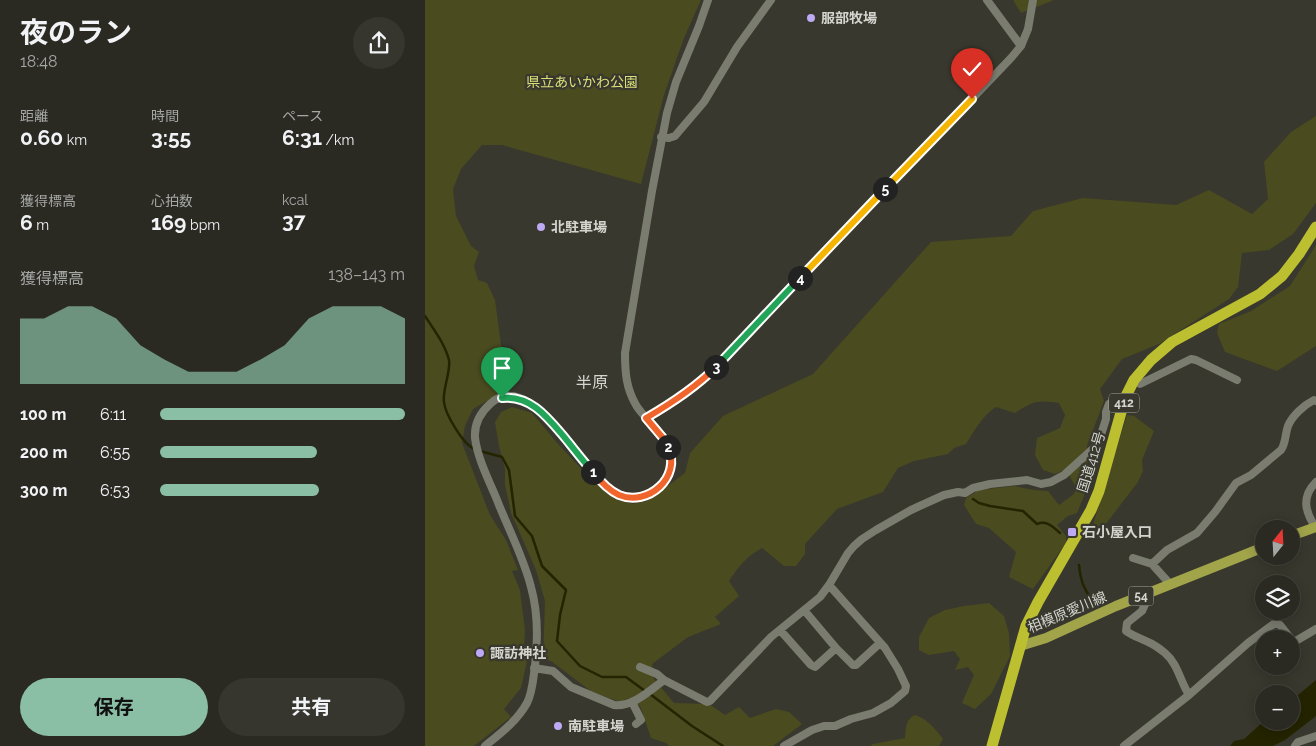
<!DOCTYPE html>
<html lang="ja">
<meta charset="utf-8">
<style>
:root{--surface:#2a2a22;--page:#36362f;--text:#f1f3f6;--muted:#a5a7a5;--line:#464640;--accent:#8abfa5}
body{margin:0;font-family:Raleway,"Noto Sans JP",sans-serif;background:var(--page);color:var(--text);height:100vh;display:flex;flex-direction:column;font-size:19px;white-space:nowrap}
*{box-sizing:border-box;margin:0}
p{font-size:16px;color:var(--muted)}
.icon{flex:none;width:28px;height:28px;fill:none;stroke:currentColor;stroke-width:2;stroke-linecap:round;stroke-linejoin:round}
.map{position:relative;flex:1;overflow:hidden}
.drawer{display:flex;flex-direction:column;background:var(--surface);width:425px}
.drawer>*{flex:none}
.needle{width:32px;rotate:18deg}
.fabs{position:absolute;left:830px;top:520px;display:grid;gap:10px}
.fabs a{display:grid;place-items:center;width:45px;height:45px;border-radius:50%;background:var(--surface);box-shadow:0 2px 12px #0003,0 0 0 1px var(--line);font-size:25px}
.pin{position:absolute;display:grid;place-items:center;width:42px;height:42px;color:#fff;margin:-51px -21px;border-radius:50% 50% 50% 0;rotate:-45deg;box-shadow:0 0 5px #0007}
.pin .icon{rotate:45deg}
.km{position:absolute;width:25px;height:25px;margin:-12px;border-radius:50%;background:#222;color:#fff;font-size:14px;line-height:25px;text-align:center}
.round{display:grid;place-items:center;flex:none;width:52px;height:52px;border-radius:26px;background:var(--page)}
.headline{display:flex;align-items:center;justify-content:space-between;height:85px;padding:0 20px}
h1{font-size:28px;font-weight:700;line-height:38px}
.stats{display:grid;grid-template-columns:repeat(3,1fr);gap:8px;height:85px;padding:5px 20px}
.stats div{display:grid;align-content:center}
.stats b{font-size:21px;font-weight:700}
.stats small{font-size:14px;font-weight:400}
.stats p{font-size:14px}
.chart{height:140px;padding:10px 20px}
.chart p{display:flex;justify-content:space-between}
.chart svg{width:100%;height:90px;margin-top:5px;fill:var(--accent);opacity:.7}
.action{display:flex;gap:10px;margin-top:auto;padding:10px 20px}
.action a{flex:1;height:58px;border-radius:30px;background:var(--accent);color:#111;font-size:20px;font-weight:700;line-height:58px;text-align:center}
.action a+a{background:var(--page);color:var(--text)}
ul{padding:0 20px;list-style:none;font-size:16px}
li{display:grid;grid-template-columns:80px 60px 1fr;align-items:center;height:38px}
li i{height:12px;border-radius:6px;background:var(--accent)}
main{display:flex;flex:1;min-height:0}
.map>svg:first-child{display:block}
.green{fill:#4a4b1f}
.water{fill:#242400}
.lines{fill:none;stroke-linecap:round;stroke-linejoin:round}
.stream{stroke:#242400;stroke-width:2.5}
.minor{stroke:#7b7c70;stroke-width:8}
.major{stroke:#a2a44a;stroke-width:10}
.highway{stroke:#bcbf30;stroke-width:11}
.split-1-casing{stroke:#fff;stroke-width:10}
.split-2-casing{stroke:#fff;stroke-width:10}
.split-3-casing{stroke:#fff;stroke-width:10}
.split-4-casing{stroke:#fff;stroke-width:10}
.split-5-casing{stroke:#fff;stroke-width:10}
.split-6-casing{stroke:#fff;stroke-width:10}
.split-1{stroke:#22a559;stroke-width:6}
.split-2{stroke:#f0652b;stroke-width:6}
.split-3{stroke:#f0652b;stroke-width:6}
.split-4{stroke:#22a559;stroke-width:6}
.split-5{stroke:#f5b400;stroke-width:6}
.split-6{stroke:#f5b400;stroke-width:6}
.poi-dot{fill:#bea9f5;stroke:#38382e;stroke-width:2}
.labels{text-anchor:middle;dominant-baseline:central;stroke-width:4.5;stroke-linejoin:round;paint-order:stroke}
.shield{fill:#38382e;stroke:#a5a69e;stroke-width:1}
.shield-label{font-size:12px;font-weight:bold;fill:#d4d5ce}
.poi-label{font-size:14px;font-weight:bold;fill:#d4d5ce;stroke:#38382e;text-anchor:start}
.park-label{font-size:14px;fill:#dbdf78;stroke:#38382e}
.street-label{font-size:14px;fill:#d4d5ce;stroke:#38382e}
.quarter-label{font-size:16px;fill:#d4d5ce;stroke:#38382e}
</style>
<main>
<section class="drawer">
<div class="headline"><div><h1>夜のラン</h1><p>18:48</p></div><a class="round"><svg class="icon" aria-label="share" viewBox="0 0 24 24"><path d="M12 15V3M7 8l5-5 5 5M5 13v7h14v-7"/></svg></a></div>
<div class="stats">
<div><p>距離</p><b>0.60<small> km</small></b></div>
<div><p>時間</p><b>3:55</b></div>
<div><p>ペース</p><b>6:31<small> /km</small></b></div>
</div>
<div class="stats">
<div><p>獲得標高</p><b>6<small> m</small></b></div>
<div><p>心拍数</p><b>169<small> bpm</small></b></div>
<div><p>kcal</p><b>37</b></div>
</div>
<div class="chart"><p><span>獲得標高</span>138–143 m</p>
<svg viewBox="0 0 160 44" preserveAspectRatio="none"><path d="M0 44V12L10 12L20 6L30 6L40 12L50 25L60 32L70 38L80 38L90 38L100 32L110 25L120 12L130 6L140 6L150 6L160 12V44z"/></svg>
</div>
<ul>
<li><b>100 m</b>6:11<i style="width:100%"></i></li>
<li><b>200 m</b>6:55<i style="width:64%"></i></li>
<li><b>300 m</b>6:53<i style="width:65%"></i></li>
</ul>
<div class="action"><a>保存</a><a>共有</a></div>
</section>
<div class="map">
<svg width="891" height="746" viewBox="0 0 891 746">
<rect width="100%" height="100%" fill="#38382e"/>
<path class="green" d="M 0,0 L 276,0 L 259,38 L 239,95 L 216,184 L 77,145 L 57,145 L 36,169 L 28,189 L 31,216 L 46,246 L 54,252 L 49,266 L 53,280 L 62,283 L 70,300 L 78,359 L 76,369 L 82,392 L 67,398 L 48,409 L 40,426 L 37,443 L 65,515 L 81,540 L 93,570 L 87,571 L 95,590 L 100,630 L 99,649 L 101,650 L 103,657 L 96,688 L 79,709 L 86,717 L 49,746 L 0,746 Z
M 588,0 L 629,0 L 596,13 Z
M 891,116 L 891,203 L 868,234 L 844,250 L 817,253 L 813,287 L 804,299 L 734,344 L 697,359 L 675,389 L 679,401 L 662,446 L 663,480 L 659,496 L 652,513 L 643,516 L 632,525 L 641,536 L 641,543 L 608,589 L 584,577 L 591,552 L 564,528 L 551,524 L 539,505 L 541,498 L 554,490 L 589,486 L 609,490 L 623,491 L 634,505 L 649,494 L 651,488 L 641,469 L 630,474 L 618,470 L 610,455 L 612,438 L 635,428 L 640,415 L 634,403 C 611,400 609,401 590,413 L 571,407 C 557,416 550,430 541,444 L 529,448 L 523,454 L 489,461 L 473,468 L 458,492 L 412,509 L 380,544 L 380,554 L 371,566 L 359,566 L 337,548 C 321,557 314,566 304,581 L 314,596 L 290,617 L 296,624 L 263,637 L 227,664 L 229,679 L 249,703 L 284,704 L 300,715 L 314,707 L 325,718 L 351,709 L 364,712 L 377,724 L 348,746 L 244,746 L 241,743 L 226,738 L 215,706 L 204,698 L 195,702 L 167,692 L 126,661 L 118,660 L 120,601 L 111,570 L 86,513 L 80,485 L 80,469 L 74,446 L 70,422 L 76,412 L 87,407 L 107,413 L 133,444 L 170,483 L 187,496 L 208,504 L 224,500 L 260,473 L 265,453 L 298,416 L 388,374 L 506,242 L 586,236 L 608,211 L 658,198 L 751,205 L 784,190 L 827,214 L 843,199 L 839,162 L 866,132 Z
M 891,245 L 891,346 L 852,371 L 800,352 L 792,333 L 794,324 L 826,311 L 865,286 Z
M 702,415 L 709,416 L 729,431 L 717,460 L 718,471 L 713,482 L 680,525 L 667,528 Z
M 564,603 L 579,616 L 584,633 L 585,656 L 566,694 L 550,709 L 537,703 L 549,675 L 543,667 L 530,670 L 535,659 L 529,651 L 504,655 L 494,650 L 494,637 L 504,618 L 520,610 L 539,606 Z
M 490,715 C 503,719 510,729 518,739 L 514,746 L 445,746 L 448,744 L 480,738 C 481,730 480,719 490,715 Z"/>
<path class="water" d="M 891,680 L 891,716 L 860,740 L 848,746 L 805,746 L 809,741 L 819,739 L 839,721 L 866,721 L 866,701 Z"/>
<g class="lines">
<path class="stream" d="M 0,316 C 9,330 20,344 24,360 C 26,371 17,391 19,402 C 20,414 39,446 50,449
M 55,451 L 77,457 L 84,470 L 90,516 L 107,536 L 117,566 L 141,590 L 135,615 L 132,641 L 155,666 L 177,677 L 201,677 L 220,691
M 548,499 L 554,503 L 565,506 L 598,511 L 612,524 C 622,520 628,527 635,533
M 654,565 C 656,585 660,589 670,606
M 225,694 L 267,726 L 298,746"/>
<path class="minor" d="M 562,0 L 596,46
M 236,137 L 244,138 L 250,136 L 279,102 L 312,47 L 346,0
M 709,380 L 715,384 L 766,359 L 771,360 L 812,380
M 221,418 L 259,395 L 278,380 L 586,58 L 596,46 L 603,29 L 608,0
M 891,482 C 876,497 880,512 891,528
M 708,558 L 727,564 L 745,584
M 727,564 L 742,550 L 772,533 L 790,512 L 811,483 L 826,475 L 856,450 C 861,443 860,434 863,426 C 867,416 879,405 889,400 L 891,401
M 726,591 L 717,611 L 702,623 L 701,631 C 708,636 715,638 723,642 C 728,644 735,649 740,653 C 753,664 755,681 764,695 L 823,643 L 850,623 L 855,625 L 866,639
M 379,610 L 411,648 L 428,665 L 431,665 L 455,643
M 355,630 L 386,665 L 390,667 L 411,648
M 866,639 L 869,642 L 891,629
M 215,667 L 232,674 L 239,680 L 282,702 L 285,701 L 346,637 L 395,597 L 404,585 L 423,553 L 429,546 L 437,539 L 451,530 L 486,510 L 519,495 L 533,492 L 540,493 L 548,488 L 565,484 L 602,480 L 616,484 L 626,482 L 639,475 L 670,447 L 674,441 L 681,419 L 681,412 L 684,404 L 689,401 L 699,403
M 109,668 L 128,671 L 146,687 L 189,705 C 208,707 224,691 239,680
M 207,702 L 216,720 L 211,724
M 60,746 C 76,733 92,721 102,703 C 108,691 108,678 110,666 C 113,640 113,612 106,587 C 99,559 85,532 74,505 C 66,484 53,461 50,438 C 49,424 55,413 65,404 C 94,377 129,425 146,445 C 156,458 167,470 177,483 C 187,492 198,499 211,497 C 222,496 234,490 240,480 C 250,462 244,443 231,428 C 225,421 216,414 211,405 C 201,388 200,372 200,353 L 227,191 L 242,113 L 251,82 L 274,26 L 283,0
M 359,746 L 387,730 L 399,726 L 410,726 L 426,719 L 448,713 L 466,703 L 480,691 L 481,686 L 473,669 L 460,648 L 404,585
M 699,746 L 764,695
M 870,746 L 873,742 L 891,736"/>
<path class="major" d="M 866,536 L 891,527
M 595,646 L 621,638 L 691,606 L 839,547"/>
<path class="highway" d="M 567,746 L 601,626 L 613,602 L 666,510 L 674,491 L 700,398 L 709,380 L 726,360 L 747,342 L 835,294 L 857,276 L 874,254 L 891,227"/>
</g>
<g class="lines">
<defs>
<path id="split-1" d="M 77,398 C 106,395 123,418 140,438 C 149,449 158,461 168,472"/>
<path id="split-2" d="M 168,472 C 175,481 183,490 194,495 C 223,507 257,477 243,447"/>
<path id="split-3" d="M 243,447 L 238,438 L 221,418 C 247,403 270,388 291,367"/>
<path id="split-4" d="M 291,367 L 375,278"/>
<path id="split-5" d="M 375,278 L 460,189"/>
<path id="split-6" d="M 460,189 L 547,99"/>
</defs>
<use href="#split-1" class="split-1-casing"/>
<use href="#split-2" class="split-2-casing"/>
<use href="#split-3" class="split-3-casing"/>
<use href="#split-4" class="split-4-casing"/>
<use href="#split-5" class="split-5-casing"/>
<use href="#split-6" class="split-6-casing"/>
<use href="#split-1" class="split-1"/>
<use href="#split-2" class="split-2"/>
<use href="#split-3" class="split-3"/>
<use href="#split-4" class="split-4"/>
<use href="#split-5" class="split-5"/>
<use href="#split-6" class="split-6"/>
</g>
<g class="poi-dot">
<circle cx="386" cy="18" r="5"/>
<circle cx="116" cy="227" r="5"/>
<rect x="642" y="527" width="10" height="10" rx="2.5"/>
<circle cx="55" cy="653" r="5"/>
<circle cx="133" cy="726" r="5"/>
</g>
<g class="labels">
<g class="shield">
<rect x="684" y="393.5" width="30" height="19" rx="4"/>
<rect x="703.5" y="586.5" width="25" height="19" rx="4"/>
</g>
<g class="shield-label">
<text x="699" y="403">412</text>
<text x="716" y="596">54</text>
</g>
<g class="poi-label">
<text x="396" y="18">服部牧場</text>
<text x="126" y="227">北駐車場</text>
<text x="657" y="532">石小屋入口</text>
<text x="65" y="653">諏訪神社</text>
<text x="143" y="726">南駐車場</text>
</g>
<g class="park-label">
<text x="157" y="82">県立あいかわ公園</text>
</g>
<g class="street-label">
<text transform="translate(666 462) rotate(-73)">国道412号</text>
<text transform="translate(642 612) rotate(-23)">相模原愛川線</text>
</g>
<g class="quarter-label">
<text x="167" y="382">半原</text>
</g>
</g>
</svg>
<div class="fabs">
<a><svg class="needle" viewBox="-14 -14 28 28"><path d="M0-13l5 13h-10z" fill="#e53935"/><path d="M0 13l5-13h-10z" fill="#a5a7a5"/></svg></a>
<a><svg class="icon" aria-label="layers" viewBox="0 0 24 24"><path d="M12 4l9 5-9 5-9-5zM3 14l9 5 9-5"/></svg></a>
<a>+</a>
<a>−</a>
</div>
<div class="pin" style="left:77px;top:398px;background:#1e9e55"><svg class="icon" aria-label="arrive" viewBox="0 0 24 24"><path d="M6 21V4h12l-3 4 3 4H6"/></svg></div>
<div class="pin" style="left:547px;top:99px;background:#d93025"><svg class="icon" aria-label="check" viewBox="0 0 24 24"><path d="M5 12l5 5 9-10"/></svg></div>
<b class="km" style="left:168px;top:472px">1</b>
<b class="km" style="left:243px;top:447px">2</b>
<b class="km" style="left:291px;top:367px">3</b>
<b class="km" style="left:375px;top:278px">4</b>
<b class="km" style="left:460px;top:189px">5</b>
</div>
</main>
